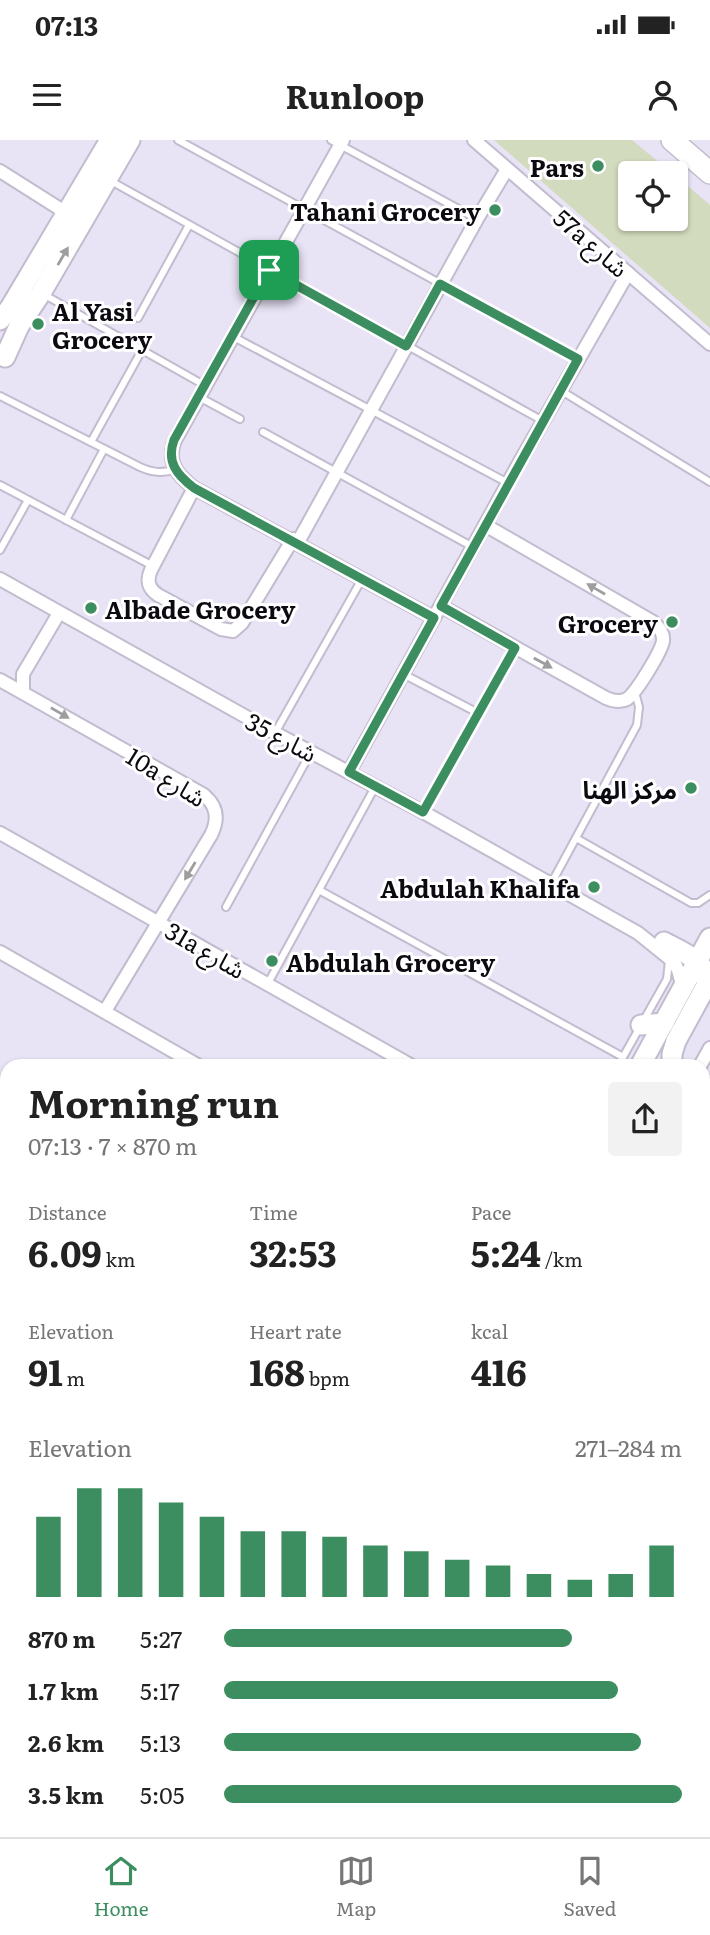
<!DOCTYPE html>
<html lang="en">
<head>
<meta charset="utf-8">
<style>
  body { margin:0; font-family:Literata,"Noto Sans Arabic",serif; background:#f2f2f2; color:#222; height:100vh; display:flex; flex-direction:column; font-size:26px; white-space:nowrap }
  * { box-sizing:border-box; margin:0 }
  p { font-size:23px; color:#767676 }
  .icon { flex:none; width:38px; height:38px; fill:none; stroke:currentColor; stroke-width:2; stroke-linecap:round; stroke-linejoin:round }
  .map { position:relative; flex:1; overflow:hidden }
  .panel { position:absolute; left:0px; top:919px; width:710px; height:779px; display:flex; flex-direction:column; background:#fff; border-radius:21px 21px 0 0; box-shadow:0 2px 5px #0004 }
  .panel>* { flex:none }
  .controls { position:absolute; left:618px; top:21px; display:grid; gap:14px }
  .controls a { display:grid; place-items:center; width:70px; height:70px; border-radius:7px; background:#fff; box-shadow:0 2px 5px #0004; font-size:35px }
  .pin { position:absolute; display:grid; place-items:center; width:60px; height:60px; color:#fff; margin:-30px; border-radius:14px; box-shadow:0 4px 10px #0006 }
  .round { display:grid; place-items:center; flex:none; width:74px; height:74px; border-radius:7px; background:#f2f2f2 }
  .head { display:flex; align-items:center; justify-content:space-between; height:119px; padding:0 28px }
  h1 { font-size:38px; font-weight:700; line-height:52px }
  .figures { display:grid; grid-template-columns:repeat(3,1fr); gap:10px; height:119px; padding:7px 28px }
  .figures div { display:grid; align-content:center }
  .figures b { font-size:35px; font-weight:700 }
  .figures small { font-size:19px; font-weight:400 }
  .figures p { font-size:19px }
  .chart { height:196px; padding:14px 28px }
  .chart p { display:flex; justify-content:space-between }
  .chart svg { width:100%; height:126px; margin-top:7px; stroke:#3c8e60; stroke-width:6 }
  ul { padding:0 28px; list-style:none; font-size:23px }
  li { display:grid; grid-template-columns:112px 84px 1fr; align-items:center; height:52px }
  li i { height:18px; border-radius:9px; background:#3c8e60 }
  .status { display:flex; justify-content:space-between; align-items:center; height:49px; padding:0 35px; background:#fff; direction:ltr }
  .status svg { height:19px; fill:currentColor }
  header { display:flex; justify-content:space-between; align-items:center; height:91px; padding:0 28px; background:#fff; font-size:32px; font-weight:700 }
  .tab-bar { display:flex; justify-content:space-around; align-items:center; height:98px; border-top:2px solid #e0e0e0; background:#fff; font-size:19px; color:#767676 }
  .tab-bar a { display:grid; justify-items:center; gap:4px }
  .tab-bar .on { color:#3c8e60 }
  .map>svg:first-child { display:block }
  .green { fill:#d2dbbd }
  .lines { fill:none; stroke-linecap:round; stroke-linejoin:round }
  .lane-casing { stroke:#c2bcce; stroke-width:10 }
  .street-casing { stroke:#c2bcce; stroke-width:16 }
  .secondary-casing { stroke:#c2bcce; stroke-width:23 }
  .primary-casing { stroke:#c2bcce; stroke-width:24 }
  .lane { stroke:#fff; stroke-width:6 }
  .street { stroke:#fff; stroke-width:12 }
  .secondary { stroke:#fff; stroke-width:19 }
  .primary { stroke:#fff; stroke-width:21 }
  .oneway { fill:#9e9d9f }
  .route-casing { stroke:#fff; stroke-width:14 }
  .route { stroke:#3c8e60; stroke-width:9 }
  .poi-dot { fill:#3c8e60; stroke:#fff; stroke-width:2.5 }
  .labels { text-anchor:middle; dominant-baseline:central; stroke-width:6; stroke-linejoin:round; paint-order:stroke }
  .poi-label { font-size:24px; font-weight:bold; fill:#0c0a10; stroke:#fff; text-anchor:end }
  .street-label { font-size:24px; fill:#0c0a10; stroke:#fff }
</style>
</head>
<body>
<div class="status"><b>07:13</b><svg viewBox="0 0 49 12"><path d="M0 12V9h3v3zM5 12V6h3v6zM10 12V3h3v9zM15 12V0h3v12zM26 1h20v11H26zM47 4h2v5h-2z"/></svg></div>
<header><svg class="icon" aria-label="menu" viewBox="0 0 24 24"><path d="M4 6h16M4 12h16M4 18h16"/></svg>Runloop<svg class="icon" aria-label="person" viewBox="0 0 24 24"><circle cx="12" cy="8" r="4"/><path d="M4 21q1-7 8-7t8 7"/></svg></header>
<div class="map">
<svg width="710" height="1697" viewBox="0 0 710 1697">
  <rect width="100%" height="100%" fill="#e9e3f6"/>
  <path class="green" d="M494,0H632L672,33H630V79H676V36L710,65V188Z"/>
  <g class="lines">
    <g class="lane-casing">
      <g id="lane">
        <path d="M178,0L578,219"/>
        <path d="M331,0L477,79"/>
        <path d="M109,40L543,281"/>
        <path d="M43,154L204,245"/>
        <path d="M138,178L189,85"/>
        <path d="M232,196L508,343"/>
        <path d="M560,250L710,342"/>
        <path d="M0,256L140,327C153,333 162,333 175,330"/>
        <path d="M199,257L240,279"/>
        <path d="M263,292L473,407"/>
        <path d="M91,302L142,210"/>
        <path d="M0,345L153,426"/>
        <path d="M66,380L104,309"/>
        <path d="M0,410L28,360"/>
        <path d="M403,534L478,573"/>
        <path d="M275,593L362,439"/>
        <path d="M423,672L515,508"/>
        <path d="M576,698L691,763H698L710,755"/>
        <path d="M551,744L637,585L639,567L635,552"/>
        <path d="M319,750L623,917"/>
        <path d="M226,767L311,612"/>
        <path d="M267,845L375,647"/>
        <path d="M618,926L667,839L669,820"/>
        <path d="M0,1502L7,1507"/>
        <path d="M701,1690L710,1697"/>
        <path d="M54,1697L60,1690"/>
        <path d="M148,1697L153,1690"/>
      </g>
    </g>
    <g class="street-casing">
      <g id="street">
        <path d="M343,0L175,300C166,322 177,335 194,348L434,478"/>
        <path d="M474,0L710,204"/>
        <path d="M0,31L68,74"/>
        <path d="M194,348L151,430C146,441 149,449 158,455L221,489L233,491L242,483L293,399"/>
        <path d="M298,402L477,79L507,29"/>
        <path d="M0,439L275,593L423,672L638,793L674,822L678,830L683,848"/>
        <path d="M441,466L606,558C613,561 620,563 627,559C636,553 661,512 663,501C664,493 659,487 653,482L485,385"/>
        <path d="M0,540L204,655C217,666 219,679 211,695L105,871"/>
        <path d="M23,552V534L59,473"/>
        <path d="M349,632L518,325L628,133"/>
        <path d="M0,693L412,926"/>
        <path d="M0,812L199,926"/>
        <path d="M700,926L710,908"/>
        <path d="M0,969L7,974"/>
        <path d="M0,1118L7,1122"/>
        <path d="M704,1143L710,1147"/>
        <path d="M704,1176L710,1164"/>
        <path d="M704,1192L710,1183"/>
        <path d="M0,1301L7,1305"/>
        <path d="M0,1403L7,1404"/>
        <path d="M0,1428L7,1418"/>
        <path d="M704,1524L710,1515"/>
        <path d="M0,1631L7,1622"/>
        <path d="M332,1697L336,1690"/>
        <path d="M573,1697L578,1690"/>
      </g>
    </g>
    <g class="secondary-casing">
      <g id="secondary">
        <path d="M0,180L10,168L110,0"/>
        <path d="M5,217L19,186L41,153L130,0"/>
        <path d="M664,802C682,812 710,821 706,846L676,901L672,914V926"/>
        <path d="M641,885L664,883"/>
        <path d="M640,926L710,798"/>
        <path d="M84,1697L89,1690"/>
        <path d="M120,1697L125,1690"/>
      </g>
    </g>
    <g class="primary-casing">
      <path id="primary" d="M672,0L710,33"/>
    </g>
    <use href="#lane" class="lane"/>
    <use href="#street" class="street"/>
    <use href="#secondary" class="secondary"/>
    <use href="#primary" class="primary"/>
  </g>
  <defs><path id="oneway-solid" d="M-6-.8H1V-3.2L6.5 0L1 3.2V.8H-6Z" transform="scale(1.75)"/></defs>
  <g class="oneway">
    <use href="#oneway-solid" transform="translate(63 116) rotate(-60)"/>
    <use href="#oneway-solid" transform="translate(596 449) rotate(-150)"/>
    <use href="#oneway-solid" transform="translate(543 523) rotate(29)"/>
    <use href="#oneway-solid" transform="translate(60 573) rotate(30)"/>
    <use href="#oneway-solid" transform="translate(190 731) rotate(121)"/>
  </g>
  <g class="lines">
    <g class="route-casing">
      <path id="route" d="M269,130L406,206L440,144L578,219L441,466L515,508L423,672L349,632L434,478L194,348C177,335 166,322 174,300Z"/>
    </g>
    <use href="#route" class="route"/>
  </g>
  <g class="poi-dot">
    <circle cx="598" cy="26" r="7"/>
    <circle cx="495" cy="70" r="7"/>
    <circle cx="38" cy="184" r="7"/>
    <circle cx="91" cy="468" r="7"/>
    <circle cx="672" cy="482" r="7"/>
    <circle cx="691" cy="648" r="7"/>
    <circle cx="594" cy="747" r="7"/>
    <circle cx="272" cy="821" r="7"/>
  </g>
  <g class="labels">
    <g class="poi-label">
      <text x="584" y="26">Pars</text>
      <text x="481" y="70">Tahani Grocery</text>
      <text x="52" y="170" text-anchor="start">Al Yasi<tspan x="52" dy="28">Grocery</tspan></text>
      <text x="105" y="468" text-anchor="start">Albade Grocery</text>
      <text x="658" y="482">Grocery</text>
      <text x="677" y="648">مركز الهنا</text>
      <text x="580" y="747">Abdulah Khalifa</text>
      <text x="286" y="821" text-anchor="start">Abdulah Grocery</text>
    </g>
    <g class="street-label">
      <text transform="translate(592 102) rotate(41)">57a شارع</text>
      <text transform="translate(282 596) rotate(28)">شارع 35</text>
      <text transform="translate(167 636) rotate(32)">10a شارع</text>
      <text transform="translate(206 809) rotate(30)">31a شارع</text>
    </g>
  </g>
</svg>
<div class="controls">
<a><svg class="icon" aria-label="locate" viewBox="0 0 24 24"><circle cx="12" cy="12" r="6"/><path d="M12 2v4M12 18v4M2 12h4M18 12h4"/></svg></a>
</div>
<div class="pin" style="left:269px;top:130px;background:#1e9e55"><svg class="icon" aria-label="arrive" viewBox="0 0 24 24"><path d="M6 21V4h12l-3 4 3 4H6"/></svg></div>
<section class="panel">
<div class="head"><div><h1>Morning run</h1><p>07:13 · 7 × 870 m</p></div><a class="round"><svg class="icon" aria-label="share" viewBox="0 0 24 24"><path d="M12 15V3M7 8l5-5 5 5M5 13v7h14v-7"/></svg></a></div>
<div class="figures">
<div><p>Distance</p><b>6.09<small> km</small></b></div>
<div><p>Time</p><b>32:53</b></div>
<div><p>Pace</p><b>5:24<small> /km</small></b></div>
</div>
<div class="figures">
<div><p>Elevation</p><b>91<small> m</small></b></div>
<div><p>Heart rate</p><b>168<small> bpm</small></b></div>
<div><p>kcal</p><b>416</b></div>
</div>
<div class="chart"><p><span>Elevation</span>271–284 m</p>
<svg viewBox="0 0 160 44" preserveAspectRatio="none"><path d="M5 44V16M15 44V6M25 44V6M35 44V11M45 44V16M55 44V21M65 44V21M75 44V23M85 44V26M95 44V28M105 44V31M115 44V33M125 44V36M135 44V38M145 44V36M155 44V26"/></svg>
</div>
<ul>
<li><b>870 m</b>5:27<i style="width:76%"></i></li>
<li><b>1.7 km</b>5:17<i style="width:86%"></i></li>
<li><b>2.6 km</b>5:13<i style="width:91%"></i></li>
<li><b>3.5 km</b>5:05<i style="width:100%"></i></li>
</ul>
</section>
</div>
<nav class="tab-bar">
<a class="on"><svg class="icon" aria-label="home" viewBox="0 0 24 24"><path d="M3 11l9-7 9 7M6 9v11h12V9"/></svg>Home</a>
<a><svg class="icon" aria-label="map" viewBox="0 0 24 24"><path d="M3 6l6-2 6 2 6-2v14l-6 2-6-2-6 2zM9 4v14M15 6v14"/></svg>Map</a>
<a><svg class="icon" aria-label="saved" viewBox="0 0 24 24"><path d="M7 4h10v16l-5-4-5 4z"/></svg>Saved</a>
</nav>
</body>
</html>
